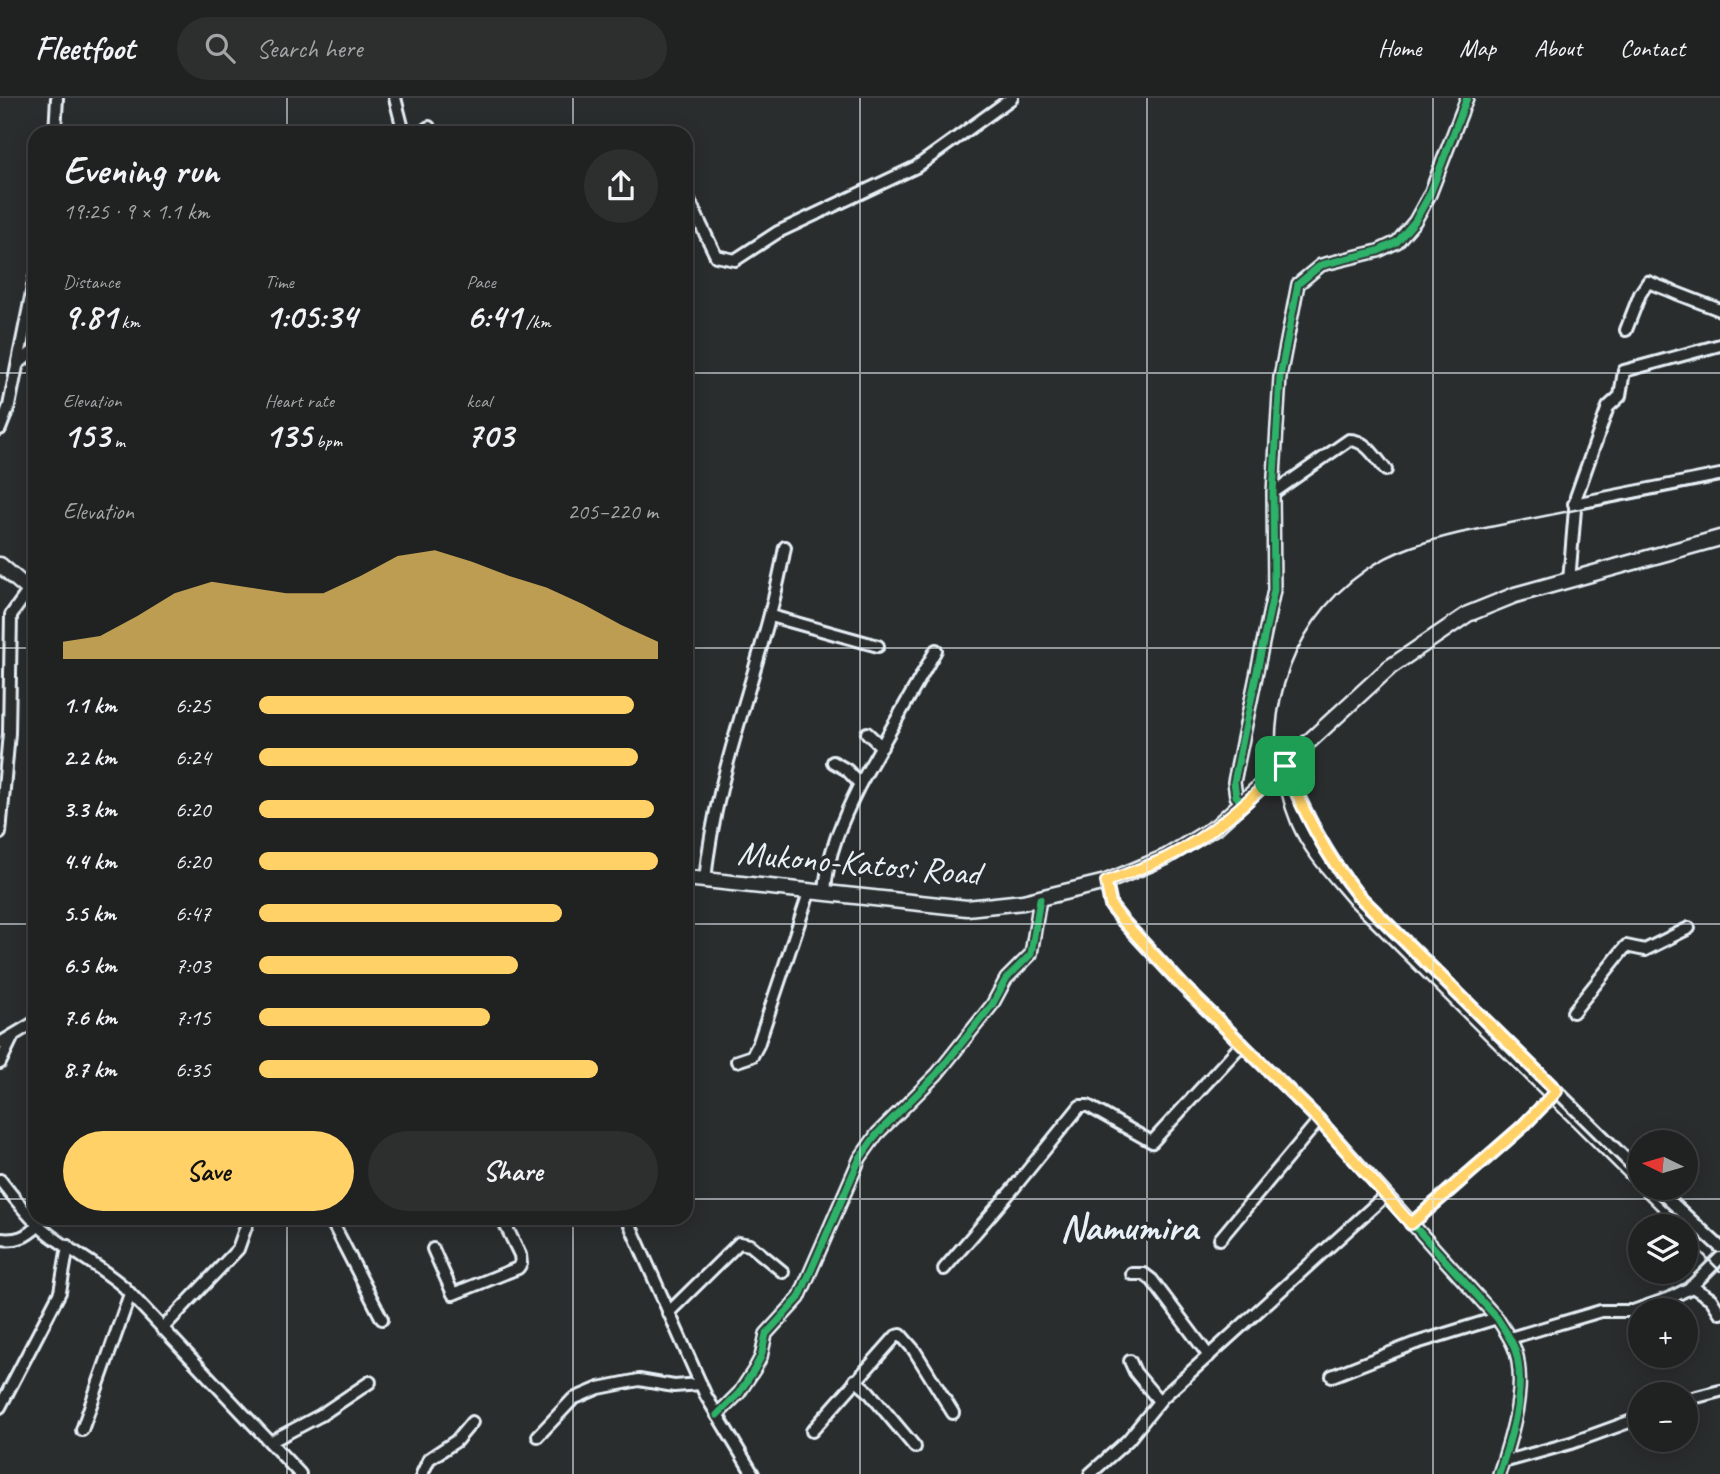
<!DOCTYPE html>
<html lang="en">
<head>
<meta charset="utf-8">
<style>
  body { margin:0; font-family:Caveat,sans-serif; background:#2d2f2f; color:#f1f3f6; height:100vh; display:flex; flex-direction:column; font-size:26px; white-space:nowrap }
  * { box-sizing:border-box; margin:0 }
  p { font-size:23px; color:#a2a4a5 }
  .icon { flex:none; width:38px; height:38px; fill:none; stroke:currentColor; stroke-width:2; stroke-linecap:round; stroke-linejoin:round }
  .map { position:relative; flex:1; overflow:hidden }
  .drawer { position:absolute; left:28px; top:28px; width:665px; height:1099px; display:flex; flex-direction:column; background:#202222; border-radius:21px; box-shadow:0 4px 18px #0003,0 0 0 2px #3d3f40 }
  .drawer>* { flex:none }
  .needle { width:46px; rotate:275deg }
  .controls { position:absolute; left:1628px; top:1032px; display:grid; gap:14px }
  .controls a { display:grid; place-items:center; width:70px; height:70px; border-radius:50%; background:#202222; box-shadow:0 4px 18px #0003,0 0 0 2px #3d3f40; font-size:35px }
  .pin { position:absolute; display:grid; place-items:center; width:60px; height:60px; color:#fff; margin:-30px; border-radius:14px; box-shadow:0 4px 10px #0006 }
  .round { display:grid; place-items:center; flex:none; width:74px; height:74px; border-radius:37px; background:#2d2f2f }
  .head { display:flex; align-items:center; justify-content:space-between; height:119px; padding:0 35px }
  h1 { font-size:38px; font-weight:700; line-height:52px }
  .metrics { display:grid; grid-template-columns:repeat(3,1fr); gap:10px; height:119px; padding:7px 35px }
  .metrics div { display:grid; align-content:center }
  .metrics b { font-size:35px; font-weight:700 }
  .metrics small { font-size:19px; font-weight:400 }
  .metrics p { font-size:19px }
  .chart { height:196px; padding:14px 35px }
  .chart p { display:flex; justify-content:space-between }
  .chart svg { width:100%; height:126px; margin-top:7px; fill:#ffd166; opacity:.7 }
  .button { display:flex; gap:14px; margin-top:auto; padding:14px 35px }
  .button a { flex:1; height:80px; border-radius:42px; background:#ffd166; color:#111; font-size:28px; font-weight:700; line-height:80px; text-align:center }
  .button a+a { background:#2d2f2f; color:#f1f3f6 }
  ul { padding:0 35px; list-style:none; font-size:23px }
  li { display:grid; grid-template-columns:112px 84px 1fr; align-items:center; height:52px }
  li i { height:18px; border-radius:9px; background:#ffd166 }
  header { display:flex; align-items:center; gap:42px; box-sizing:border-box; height:98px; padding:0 35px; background:#202222; border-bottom:2px solid #3d3f40 }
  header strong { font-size:33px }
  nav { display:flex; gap:38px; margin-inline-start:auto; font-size:24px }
  .search { width:490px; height:63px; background:#2d2f2f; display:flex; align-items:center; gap:18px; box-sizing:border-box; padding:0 24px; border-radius:38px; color:#a2a4a5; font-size:26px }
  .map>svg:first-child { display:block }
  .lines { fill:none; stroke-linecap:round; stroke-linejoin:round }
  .minor-casing { stroke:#e8f1f8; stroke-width:16 }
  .major-casing { stroke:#e8f1f8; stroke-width:19 }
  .minor { stroke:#2a2d2e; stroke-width:10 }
  .major { stroke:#2a2d2e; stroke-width:14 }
  .rail { stroke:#e8f1f8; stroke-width:2.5 }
  .cycleway-casing { stroke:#2a2d2e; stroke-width:11 }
  .cycleway { stroke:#2db169; stroke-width:7 }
  .route-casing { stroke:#fff; stroke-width:14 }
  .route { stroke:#ffd166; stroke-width:9 }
  .grid { fill:none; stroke:#e8f1f8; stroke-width:2; stroke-opacity:0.55 }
  .labels { text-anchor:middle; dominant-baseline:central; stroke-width:7; stroke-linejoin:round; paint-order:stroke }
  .street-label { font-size:35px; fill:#e8f1f8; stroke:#2a2d2e }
  .quarter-label { font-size:38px; font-weight:bold; fill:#e8f1f8; stroke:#2a2d2e }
</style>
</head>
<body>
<header>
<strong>Fleetfoot</strong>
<div class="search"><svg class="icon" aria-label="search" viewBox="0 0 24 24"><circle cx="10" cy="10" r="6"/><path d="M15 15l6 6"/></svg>Search here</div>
<nav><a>Home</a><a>Map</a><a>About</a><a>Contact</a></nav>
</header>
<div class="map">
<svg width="1720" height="1376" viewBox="0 0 1720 1376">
  <rect width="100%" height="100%" fill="#2a2d2e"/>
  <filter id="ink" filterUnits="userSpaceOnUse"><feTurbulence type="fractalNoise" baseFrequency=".0143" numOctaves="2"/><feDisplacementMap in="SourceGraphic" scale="14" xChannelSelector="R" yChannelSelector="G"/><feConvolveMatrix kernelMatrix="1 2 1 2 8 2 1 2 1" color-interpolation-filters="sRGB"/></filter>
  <g filter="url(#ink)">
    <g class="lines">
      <g class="minor-casing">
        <g id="minor">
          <path d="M395,0L404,35"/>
          <path d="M55,35L57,0"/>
          <path d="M421,35L429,29"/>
          <path d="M686,96L716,158L735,162L778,134L916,69L1012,0"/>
          <path d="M1626,232L1640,196L1648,184L1720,212"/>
          <path d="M19,265L35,252"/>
          <path d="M0,331L9,308L35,179"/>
          <path d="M1273,395L1349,342C1366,342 1375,359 1386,372"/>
          <path d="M1574,406L1720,377"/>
          <path d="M1569,483L1576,399L1608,309L1620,298L1624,273L1720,247"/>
          <path d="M771,518L878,548"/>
          <path d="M867,635L882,649"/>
          <path d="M833,664L847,672L860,686L936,552"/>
          <path d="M1285,668C1305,715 1325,756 1357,796L1640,1075"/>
          <path d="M1243,706L1236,698L1234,684L1274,492L1273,395L1280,279L1298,186L1321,167L1378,153L1397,144L1415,123L1430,96L1467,0"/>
          <path d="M0,735L9,635L11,517L29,492"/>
          <path d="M705,782C716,668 765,562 785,449"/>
          <path d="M1106,784L1111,808L1122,822L1182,887L1319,1022L1497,1220C1505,1233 1516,1247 1518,1264C1524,1299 1510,1343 1499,1376"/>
          <path d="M825,796C826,758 843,720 860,686"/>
          <path d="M1573,914L1626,848L1645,852L1689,830"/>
          <path d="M0,945L35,924"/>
          <path d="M737,963L752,958L758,947L809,795"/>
          <path d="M0,965L13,938"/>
          <path d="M0,1082C17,1103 34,1127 57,1142C80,1158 103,1171 124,1189L300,1376"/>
          <path d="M1656,1090L1720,1149"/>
          <path d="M330,1120L382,1221"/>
          <path d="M627,1120L706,1298L753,1376"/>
          <path d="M1411,1126L1522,1029L1557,993"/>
          <path d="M0,1141C18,1143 26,1139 39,1127"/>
          <path d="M1220,1141L1319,1022"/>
          <path d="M433,1151L453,1196L518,1170L521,1166L520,1157L502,1120"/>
          <path d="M944,1171L1012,1092L1080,1008H1088L1152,1044L1242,946"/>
          <path d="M1132,1176H1144L1152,1182L1209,1258"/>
          <path d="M1691,1188L1711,1201L1720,1215"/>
          <path d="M668,1215L739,1145L750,1147L783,1174"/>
          <path d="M162,1231L238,1151L249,1120"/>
          <path d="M1510,1240L1601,1213H1633L1670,1200L1690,1190L1720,1160"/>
          <path d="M1130,1263L1135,1274L1159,1303"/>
          <path d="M1332,1278L1413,1246L1497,1220"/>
          <path d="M855,1282L868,1293L915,1349"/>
          <path d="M1685,1302L1720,1293"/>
          <path d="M0,1309L60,1194L68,1148"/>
          <path d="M717,1317L739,1295L754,1272L761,1259L766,1236L799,1200L860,1060L877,1036L937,976L992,907L1006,881L1031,856L1040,801"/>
          <path d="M82,1332L130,1196"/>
          <path d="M812,1333L896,1238L901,1237L914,1252L953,1315"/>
          <path d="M538,1338L573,1301L599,1290L639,1282L674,1288L701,1286"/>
          <path d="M270,1344L321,1317L370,1284"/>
          <path d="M1503,1364L1571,1345L1640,1320"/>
          <path d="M422,1376L429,1361L456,1343L472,1324"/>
          <path d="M1090,1376L1128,1342L1162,1300L1385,1098"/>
        </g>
      </g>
      <g class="major-casing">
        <g id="major">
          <path d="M0,467L35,497"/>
          <path d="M686,780L967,810L1023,804L1106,784L1166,759L1217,728L1390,569L1468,516L1515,497L1720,440"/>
        </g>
      </g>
      <use href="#minor" class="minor"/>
      <use href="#major" class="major"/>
      <g class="rail">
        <path d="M1675,1129L1348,805C1328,781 1305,758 1292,728C1254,637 1284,528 1366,472C1394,452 1427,443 1460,435L1720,383"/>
        <path d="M1685,1138L1720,1173"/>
      </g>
      <g class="cycleway-casing">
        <g id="cycleway">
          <path d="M1243,706L1236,698L1234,684L1274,492L1273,395L1280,279L1298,186L1321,167L1378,153L1397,144L1415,123L1430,96L1467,0"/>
          <path d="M1106,784L1111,808L1122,822L1182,887L1319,1022L1497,1220C1505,1233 1516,1247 1518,1264C1524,1299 1510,1343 1499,1376"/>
          <path d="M717,1317L739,1295L754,1272L761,1259L766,1236L799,1200L860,1060L877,1036L937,976L992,907L1006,881L1031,856L1040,801"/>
        </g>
      </g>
      <use href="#cycleway" class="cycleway"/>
    </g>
  </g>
  <g class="lines" filter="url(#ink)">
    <g class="route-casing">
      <path id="route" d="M1285,668C1304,715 1325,756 1357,796L1557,993L1522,1029L1411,1126L1319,1022L1182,887L1122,822L1111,808L1106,784C1126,776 1146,769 1166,760C1211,738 1250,702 1285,668Z"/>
    </g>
    <use href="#route" class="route"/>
  </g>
  <path class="grid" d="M287,0V35M573,0V35M860,0V1376M1147,0V1376M1433,0V1376M0,275H35M686,275H1720M0,550H35M686,550H1720M0,826H35M686,826H1720M0,1101H35M686,1101H1720M287,1120V1376M573,1120V1376"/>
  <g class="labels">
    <g class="street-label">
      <text transform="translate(859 765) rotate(5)">Mukono-Katosi Road</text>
    </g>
    <g class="quarter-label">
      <text x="1129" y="1129">Namumira</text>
    </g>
  </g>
</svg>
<div class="controls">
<a><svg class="needle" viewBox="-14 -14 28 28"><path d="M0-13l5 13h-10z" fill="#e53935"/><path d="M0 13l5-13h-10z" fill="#a2a4a5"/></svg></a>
<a><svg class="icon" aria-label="layers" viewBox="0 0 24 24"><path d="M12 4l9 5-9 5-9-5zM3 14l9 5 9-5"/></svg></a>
<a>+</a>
<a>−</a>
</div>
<div class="pin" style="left:1285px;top:668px;background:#1e9e55"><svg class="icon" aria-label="arrive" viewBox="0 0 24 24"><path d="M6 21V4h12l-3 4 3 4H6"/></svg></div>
<section class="drawer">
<div class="head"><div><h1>Evening run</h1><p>19:25 · 9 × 1.1 km</p></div><a class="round"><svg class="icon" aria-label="share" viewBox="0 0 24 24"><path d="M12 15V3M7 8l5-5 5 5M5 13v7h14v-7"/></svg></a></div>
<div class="metrics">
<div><p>Distance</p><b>9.81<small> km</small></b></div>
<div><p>Time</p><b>1:05:34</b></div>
<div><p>Pace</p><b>6:41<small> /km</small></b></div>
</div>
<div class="metrics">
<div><p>Elevation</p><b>153<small> m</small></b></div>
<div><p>Heart rate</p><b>135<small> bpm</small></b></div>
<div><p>kcal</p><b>703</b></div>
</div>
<div class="chart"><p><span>Elevation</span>205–220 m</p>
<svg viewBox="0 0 160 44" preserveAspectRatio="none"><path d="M0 44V38L10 36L20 29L30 21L40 17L50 19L60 21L70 21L80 15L90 8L100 6L110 10L120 15L130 19L140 25L150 32L160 38V44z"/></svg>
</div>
<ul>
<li><b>1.1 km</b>6:25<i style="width:94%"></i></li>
<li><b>2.2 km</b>6:24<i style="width:95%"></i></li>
<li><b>3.3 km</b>6:20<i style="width:99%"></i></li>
<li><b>4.4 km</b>6:20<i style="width:100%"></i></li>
<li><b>5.5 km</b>6:47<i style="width:76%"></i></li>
<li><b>6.5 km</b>7:03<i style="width:65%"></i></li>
<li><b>7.6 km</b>7:15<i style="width:58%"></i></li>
<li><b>8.7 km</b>6:35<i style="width:85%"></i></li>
</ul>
<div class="button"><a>Save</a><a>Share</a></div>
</section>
</div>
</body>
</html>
